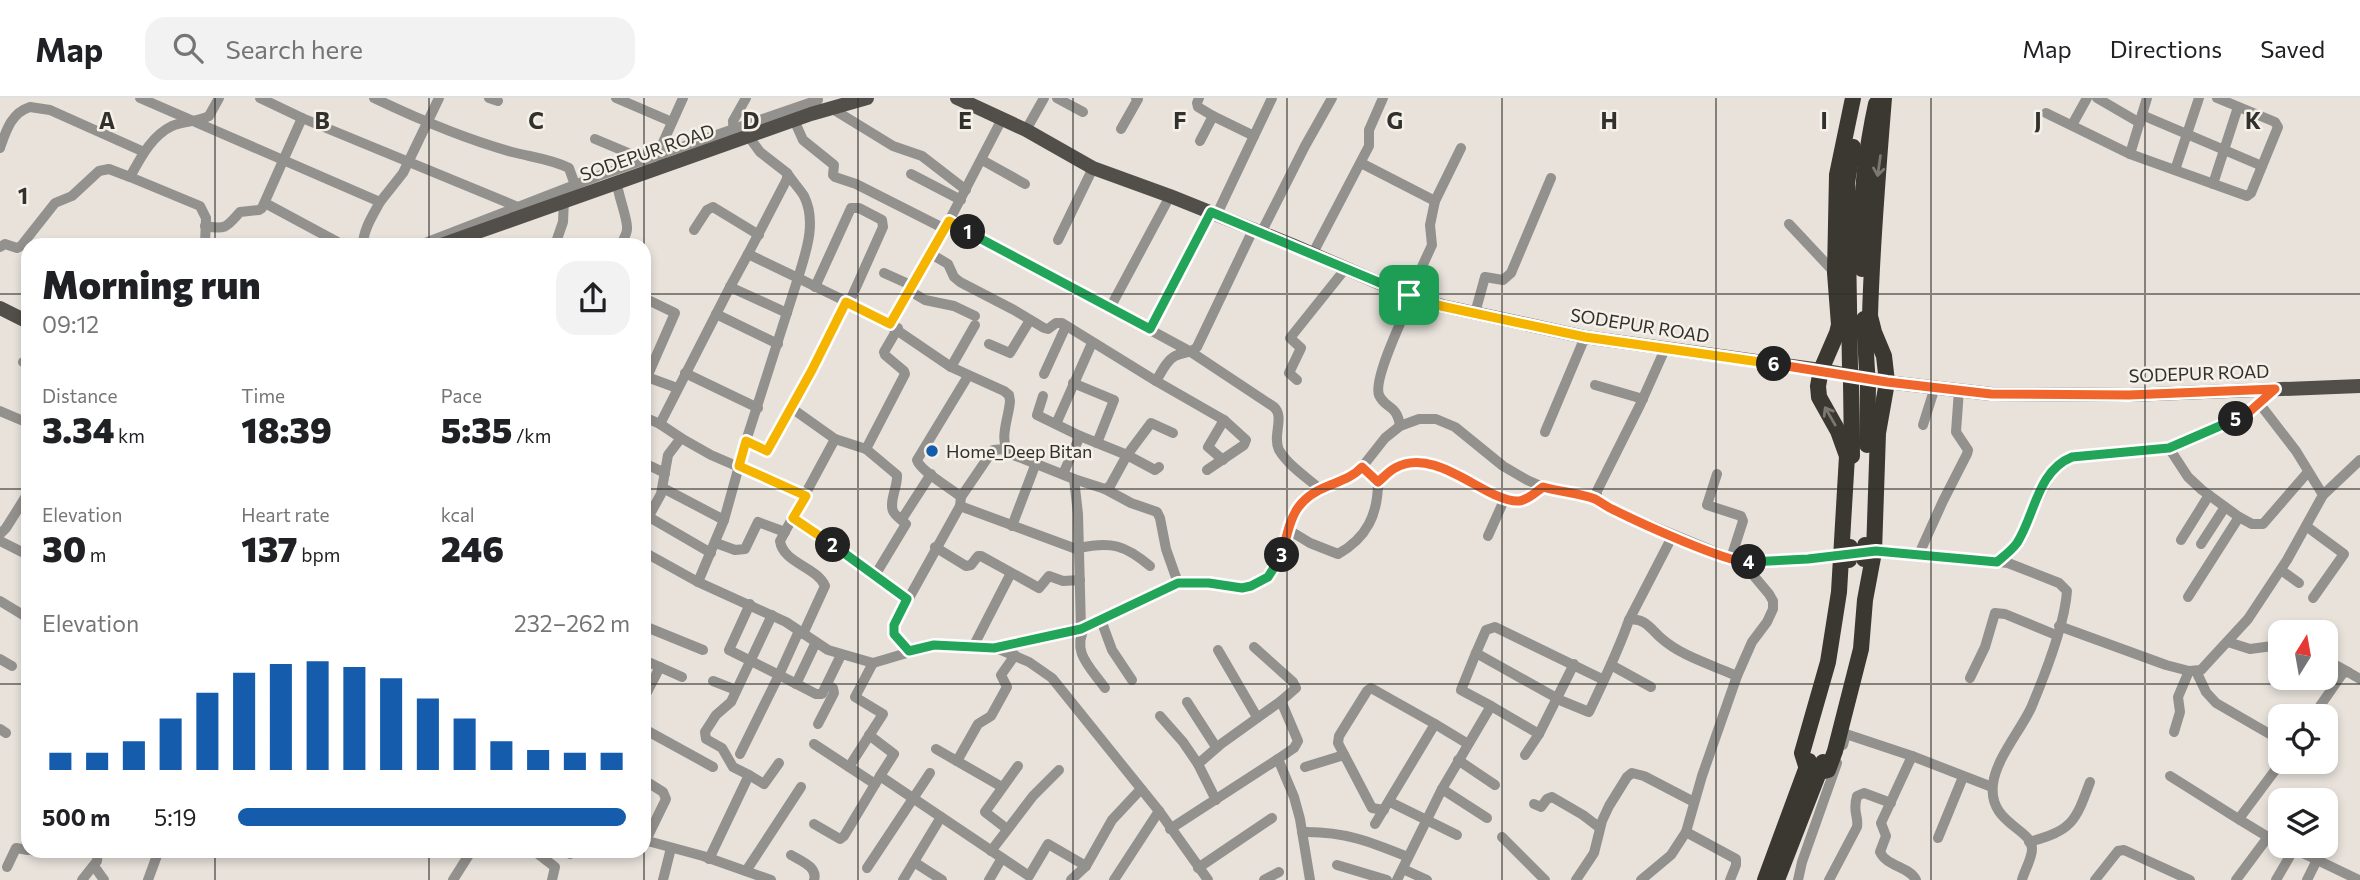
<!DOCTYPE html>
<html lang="en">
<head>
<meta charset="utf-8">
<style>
  body { margin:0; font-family:Commissioner,sans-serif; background:#f2f2f2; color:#202124; height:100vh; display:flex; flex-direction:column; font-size:26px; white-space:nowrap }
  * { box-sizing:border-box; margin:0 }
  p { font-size:23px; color:#757577 }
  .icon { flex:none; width:38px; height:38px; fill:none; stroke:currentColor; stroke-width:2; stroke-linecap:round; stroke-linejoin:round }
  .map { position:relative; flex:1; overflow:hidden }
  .details { position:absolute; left:21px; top:140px; width:630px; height:620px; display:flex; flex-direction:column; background:#fff; border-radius:21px; box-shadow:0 4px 10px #0003 }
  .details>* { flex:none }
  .needle { width:46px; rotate:11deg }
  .tools { position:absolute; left:2268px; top:522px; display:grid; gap:14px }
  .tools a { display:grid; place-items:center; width:70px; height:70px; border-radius:14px; background:#fff; box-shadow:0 4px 10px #0003; font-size:35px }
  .pin { position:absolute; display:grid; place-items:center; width:60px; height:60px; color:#fff; margin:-30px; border-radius:14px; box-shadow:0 4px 10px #0006 }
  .km { position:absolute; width:35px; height:35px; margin:-18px; border-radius:50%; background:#222; color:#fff; font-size:19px; line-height:35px; text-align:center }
  .round { display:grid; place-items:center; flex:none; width:74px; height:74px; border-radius:21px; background:#f2f2f2 }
  .overview { display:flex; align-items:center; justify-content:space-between; height:119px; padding:0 21px }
  h1 { font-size:38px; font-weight:800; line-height:52px }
  .metrics { display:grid; grid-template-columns:repeat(3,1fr); gap:10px; height:119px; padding:7px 21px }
  .metrics div { display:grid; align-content:center }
  .metrics b { font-size:35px; font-weight:800 }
  .metrics small { font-size:19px; font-weight:400 }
  .metrics p { font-size:19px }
  .chart { height:196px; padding:14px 21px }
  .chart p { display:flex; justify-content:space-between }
  .chart svg { width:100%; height:126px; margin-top:7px; stroke:#165cac; stroke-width:6 }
  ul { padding:0 21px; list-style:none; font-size:23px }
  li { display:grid; grid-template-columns:112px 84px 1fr; align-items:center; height:52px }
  li i { height:18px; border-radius:9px; background:#165cac }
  header { display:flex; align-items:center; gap:42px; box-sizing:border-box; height:98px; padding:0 35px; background:#fff; border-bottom:2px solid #e0e0e0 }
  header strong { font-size:33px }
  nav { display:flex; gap:38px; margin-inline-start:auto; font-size:24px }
  .search { width:490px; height:63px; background:#f2f2f2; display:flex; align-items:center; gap:18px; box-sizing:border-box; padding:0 24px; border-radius:21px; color:#757577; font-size:26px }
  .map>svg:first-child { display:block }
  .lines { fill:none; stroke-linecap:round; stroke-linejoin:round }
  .minor { stroke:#93918e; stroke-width:10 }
  .major { stroke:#524e49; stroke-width:14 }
  .highway { stroke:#3b3731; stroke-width:16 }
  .highway-bridge { stroke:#3b3731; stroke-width:16 }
  .oneway { stroke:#7c7871 }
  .split-1-casing { stroke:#fff; stroke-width:14 }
  .split-2-casing { stroke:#fff; stroke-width:14 }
  .split-3-casing { stroke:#fff; stroke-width:14 }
  .split-4-casing { stroke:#fff; stroke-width:14 }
  .split-5-casing { stroke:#fff; stroke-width:14 }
  .split-6-casing { stroke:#fff; stroke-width:14 }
  .split-7-casing { stroke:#fff; stroke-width:14 }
  .split-1 { stroke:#22a559; stroke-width:9 }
  .split-2 { stroke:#f5b400; stroke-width:9 }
  .split-3 { stroke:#22a559; stroke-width:9 }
  .split-4 { stroke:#f0652b; stroke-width:9 }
  .split-5 { stroke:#22a559; stroke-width:9 }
  .split-6 { stroke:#f0652b; stroke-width:9 }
  .split-7 { stroke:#f5b400; stroke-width:9 }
  .grid { fill:none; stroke:#32302d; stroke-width:2; stroke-opacity:0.55 }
  .poi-dot { fill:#165cac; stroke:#f5f0e8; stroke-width:2.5 }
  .labels { text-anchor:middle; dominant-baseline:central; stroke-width:5; stroke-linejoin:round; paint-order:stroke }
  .street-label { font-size:18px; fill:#32302d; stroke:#f5f0e8 }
  .poi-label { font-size:18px; fill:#32302d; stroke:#f5f0e8; text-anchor:start }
  .grid-label { font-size:23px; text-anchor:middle; font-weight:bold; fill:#32302d; stroke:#f5f0e8; stroke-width:5; stroke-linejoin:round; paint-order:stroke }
</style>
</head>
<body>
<header>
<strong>Map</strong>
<div class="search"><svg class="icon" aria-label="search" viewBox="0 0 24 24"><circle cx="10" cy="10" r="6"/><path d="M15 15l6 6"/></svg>Search here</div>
<nav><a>Map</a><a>Directions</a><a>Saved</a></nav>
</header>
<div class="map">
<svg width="2360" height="782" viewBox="0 0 2360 782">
  <rect width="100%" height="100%" fill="#e8e2db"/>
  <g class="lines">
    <g class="minor">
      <path d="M140,0L380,104C373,117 363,132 363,147"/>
      <path d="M260,0L302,20"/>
      <path d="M374,0C418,21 465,41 512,54C531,59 551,61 569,70L575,87"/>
      <path d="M489,0L498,3"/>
      <path d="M616,0L672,24"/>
      <path d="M1057,0L1083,14"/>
      <path d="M1199,0L1197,5L1198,9L1213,18L1200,43"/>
      <path d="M2097,0L2140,25"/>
      <path d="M2147,0L2130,56L2247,98L2251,95L2278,29L2275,24L2217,0"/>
      <path d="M831,10L893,48L922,58L966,92"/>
      <path d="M2046,15L2130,56"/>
      <path d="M2142,17L2262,68"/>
      <path d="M1213,18L1254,38"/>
      <path d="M794,22L803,42L834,67L833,77L835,79L856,86L945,131"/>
      <path d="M2072,27L2087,0"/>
      <path d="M1121,31L1138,1L1136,0"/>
      <path d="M1026,32L1044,0"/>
      <path d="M734,39L733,23L746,0"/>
      <path d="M595,41L645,62"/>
      <path d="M0,50C6,33 11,15 30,9L50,12L144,54"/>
      <path d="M662,60L661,49L683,0"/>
      <path d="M982,62L1025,86"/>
      <path d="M1361,65L1435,103"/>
      <path d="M2175,72L2199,0"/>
      <path d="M787,75C792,83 799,90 804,98C817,124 806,154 798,180L876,218L951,269L1004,293L1009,297L1010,303C1009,320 997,344 1011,356L1074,381L1078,416L1081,531"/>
      <path d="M911,76L961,102"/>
      <path d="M617,85C618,98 628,121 627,131C627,136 623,142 621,147"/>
      <path d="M2213,86L2238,9"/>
      <path d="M380,104L403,75L439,0"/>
      <path d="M265,105L343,147"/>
      <path d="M1217,116L1272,0"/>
      <path d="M949,123L1191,254L1274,309C1285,319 1272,338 1279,352C1288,367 1306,379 1320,391"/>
      <path d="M1789,126L1835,175"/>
      <path d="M205,128C226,132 227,129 240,114L259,112L262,110L302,20L518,109"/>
      <path d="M694,132L707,112L713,109L759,137"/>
      <path d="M1261,135L1305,48L1332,0"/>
      <path d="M1058,142L1093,70"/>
      <path d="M205,147L206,120L200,108L130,79C140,61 151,38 172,28C183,23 197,24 209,18L219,0"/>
      <path d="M420,147L598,78L818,2"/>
      <path d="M555,147L563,124L564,102"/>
      <path d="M0,149L5,146L17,150L21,148L55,105L72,98L99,73L109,71L130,79"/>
      <path d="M1313,155L1369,48V32L1383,0"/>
      <path d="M931,156L948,166L954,179L960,184L1014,212L1044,230L1048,231L1056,225H1062L1156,283"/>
      <path d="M884,175L913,188"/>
      <path d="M730,189L787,215"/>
      <path d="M815,189L851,110H859L882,122L883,129L849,205"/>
      <path d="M910,193L925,202L954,208L975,218"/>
      <path d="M1409,197L1432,147L1430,127L1435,103L1461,50"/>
      <path d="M644,200L675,215L647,279L677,290"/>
      <path d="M1110,210L1170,98"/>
      <path d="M1475,215L1485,179L1503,182L1511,175L1551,80"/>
      <path d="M716,216L778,246"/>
      <path d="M890,226L949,123L1002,21"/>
      <path d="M1150,231L1211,114"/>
      <path d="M989,246L1010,255L1030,222"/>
      <path d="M1665,251L1640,307L1597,393V402L1614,412L1743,465L1808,462L1847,456"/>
      <path d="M23,264L28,267"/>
      <path d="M951,269L975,227"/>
      <path d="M685,275L758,310"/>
      <path d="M1044,276L1066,228"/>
      <path d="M1297,282L1289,275L1301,250L1290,240L1346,170"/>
      <path d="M1073,285L1114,302L1097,345"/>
      <path d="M1595,287L1643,301"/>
      <path d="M1043,298L1037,317L1080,338L1127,357L1110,388L1105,391L1074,381"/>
      <path d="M790,309L812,272L846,204"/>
      <path d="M0,313L28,325"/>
      <path d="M644,319L660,326"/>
      <path d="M1056,326L1092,245"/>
      <path d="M1923,327L1935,289"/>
      <path d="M1400,328C1397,306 1385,311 1379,297C1373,281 1404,217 1412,199"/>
      <path d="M1545,334L1585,239"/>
      <path d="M681,340L711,357L806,398"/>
      <path d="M835,341L866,351L905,276L904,273L885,257L884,254L898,230"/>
      <path d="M746,343L767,353L790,309L835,341L780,443C783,465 817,469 825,488L803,536"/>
      <path d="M2169,350L2188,379L2202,392L2239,419L2252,426H2263L2308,374"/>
      <path d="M866,351L897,377C898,388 889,403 893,413C895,418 902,422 906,426L874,479"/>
      <path d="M1223,362L1208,349L1224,322"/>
      <path d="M644,365L665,375"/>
      <path d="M1159,369L1155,372L1127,357L1151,325L1173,335"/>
      <path d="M1207,372L1244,347L1246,342L1224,322L1156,283C1161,275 1166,263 1175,258C1183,254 1190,256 1197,249L1253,132"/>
      <path d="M1063,376L1080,338"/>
      <path d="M1717,376L1707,407L1741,418L1743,423L1731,460"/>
      <path d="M663,390L724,422"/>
      <path d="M1105,391L1131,405L1157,414L1160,420L1166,451L1178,485"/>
      <path d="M2323,397L2360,362"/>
      <path d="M961,399L993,352L1005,351"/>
      <path d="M1505,400C1523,405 1528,400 1543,389"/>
      <path d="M960,408L1079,452"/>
      <path d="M649,419L711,455"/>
      <path d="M793,420L907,501"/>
      <path d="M902,421L931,376"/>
      <path d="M644,427L661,396L668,357L681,340L660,326L730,189L748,156"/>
      <path d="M1012,428L1036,365"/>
      <path d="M2306,428L2344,456L2313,500"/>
      <path d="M1287,431L1310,445L1338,456C1367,440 1378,416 1378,384C1388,375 1398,366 1411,364C1439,361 1479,390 1505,400L1488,438"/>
      <path d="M0,436L6,430L28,395"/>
      <path d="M2181,442L2209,397"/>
      <path d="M0,443L28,457"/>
      <path d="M716,445L735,452L745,451L758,424L785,434"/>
      <path d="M2201,446L2225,409"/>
      <path d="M935,449L966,468L971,467L978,458H981L1039,490L1049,478L1063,483L1080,482"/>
      <path d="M1079,450C1111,443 1125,447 1150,468"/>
      <path d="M644,454L698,484L786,524L828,552L873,565L934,547L994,549L1081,531L1178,485H1209L1242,490L1258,485L1275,470L1281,459L1290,423L1295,412L1306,399L1359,373L1385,340L1400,328L1419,321H1436L1455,329L1503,368L1527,382L1543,389L1597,402"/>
      <path d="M1870,454L1943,458L2008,465L2059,485L2067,493C2065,525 2044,579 2031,610C2020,633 1996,661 1993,686C1988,726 2032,730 2032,751C2032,761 2024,773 2022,782"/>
      <path d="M1919,456L1943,403L1967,356L1968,352L1956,334L1959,292"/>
      <path d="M1997,464L2017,445L2053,371L2072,359L2161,351L2174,348L2248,315L2275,291"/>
      <path d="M2281,472L2299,485"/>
      <path d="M698,484L724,422L746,343L798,180L748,156L787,81V75L760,54L749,39"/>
      <path d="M2188,499L2239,419"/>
      <path d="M0,503L28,520"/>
      <path d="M750,506L729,552L779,577L799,533"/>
      <path d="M1101,522L1112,552L1132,582"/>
      <path d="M1629,522L1673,437"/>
      <path d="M644,528L703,552"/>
      <path d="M2059,528L2166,567L2189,573L2201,572L2248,521L2287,462L2323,397L2296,353L2259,305"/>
      <path d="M1085,529C1071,554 1090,569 1105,590"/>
      <path d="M2228,544L2250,551L2280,547"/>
      <path d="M973,549L1011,475"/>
      <path d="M996,550L1029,564L1052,580L1159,713L1208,782"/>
      <path d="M1218,552L1257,619"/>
      <path d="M909,553C900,545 893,540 894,527L960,408L961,399C951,390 920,373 917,362L968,278"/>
      <path d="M0,561L12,568"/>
      <path d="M644,562L682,579"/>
      <path d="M2326,562L2348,574"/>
      <path d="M1611,567L1651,589"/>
      <path d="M2196,573L2206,594L2216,605L2280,642"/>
      <path d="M1970,580L1985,549L1995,515L2005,516L2056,537"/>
      <path d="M1604,582L1495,529L1486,532L1476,555L1562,603L1589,614C1603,584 1618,554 1629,522C1644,519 1651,531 1661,540C1681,558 1712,567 1737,578"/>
      <path d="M713,583L736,592"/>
      <path d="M796,586L816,544"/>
      <path d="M644,600L660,569"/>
      <path d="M1187,604L1216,649"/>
      <path d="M1491,608L1539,636"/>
      <path d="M1160,618L1183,644L1198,666"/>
      <path d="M2313,618L2343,575L2348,574L2360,581"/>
      <path d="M818,626L834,595L833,590L827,587"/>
      <path d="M0,631L6,635"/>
      <path d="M644,631L713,669"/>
      <path d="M2174,634L2180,614L2178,599L2189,573"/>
      <path d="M869,637L894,656L880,678L1029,778L1048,746L1086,768"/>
      <path d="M814,646L875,686"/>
      <path d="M1843,647L1846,636L1912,658L1992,689"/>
      <path d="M936,651L1002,689"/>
      <path d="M740,656L779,577L816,596H822L841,557"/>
      <path d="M1525,657L1539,636L1574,566"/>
      <path d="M1912,658L1881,725L1886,738L1880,754C1887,769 1909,768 1916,782"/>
      <path d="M1278,661L1294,650L1298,643L1281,603"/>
      <path d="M1458,662L1495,687"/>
      <path d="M957,663L978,626L991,618L1007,589L1001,577L1015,557"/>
      <path d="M849,669L883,616L855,599L873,565"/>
      <path d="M1305,669L1344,657"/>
      <path d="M749,677L764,686L779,665"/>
      <path d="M2170,678L2240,722"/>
      <path d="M644,682L663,694L666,701L646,742"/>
      <path d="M1442,691L1487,720"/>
      <path d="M1216,702L1198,666L1221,646L1281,603L1296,590L1293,584L1254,549"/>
      <path d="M1390,704L1457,737"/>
      <path d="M1534,706L1541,709L1547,701L1552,699L1583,717L1600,730"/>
      <path d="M1384,712L1372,710L1338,645L1339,638L1367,593L1371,590L1435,626"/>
      <path d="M814,726L840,741L844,738L880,678"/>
      <path d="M1375,726L1435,626L1468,646"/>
      <path d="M1007,731L985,714L1018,668"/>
      <path d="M1170,731L1278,661L1294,699L1300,721L1310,782"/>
      <path d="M1302,734C1344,733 1371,744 1408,759"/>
      <path d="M1686,734L1736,761V767L1730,782"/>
      <path d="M1502,739L1545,782"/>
      <path d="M1938,740L1963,679"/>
      <path d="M644,742L703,758L771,782"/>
      <path d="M2029,744C2072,732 2075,725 2090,684"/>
      <path d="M2286,747L2359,782"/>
      <path d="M31,752L40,755L45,752"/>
      <path d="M533,752L555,769L552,782"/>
      <path d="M991,753L1033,698L1059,672"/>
      <path d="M570,756L571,752"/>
      <path d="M791,757C801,763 818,769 814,782"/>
      <path d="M709,761L749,677L733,669L722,650L706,641L705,634L716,617L731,604L772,517"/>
      <path d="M914,764L942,782"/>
      <path d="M1337,767L1387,782"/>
      <path d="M94,768L104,782"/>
      <path d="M7,769L16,750L28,752"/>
      <path d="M867,770L930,675"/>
      <path d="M1198,770L1272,720"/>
      <path d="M1403,771L1427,782"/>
      <path d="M746,773L801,689"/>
      <path d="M82,782L97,763L98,752"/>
      <path d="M148,782L159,752"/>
      <path d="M453,782L472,752"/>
      <path d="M663,782L671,750"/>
      <path d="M903,782L941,719"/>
      <path d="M989,782L1002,760"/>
      <path d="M1071,782L1086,768L1112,722L1141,691"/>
      <path d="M1114,782L1159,713"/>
      <path d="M1264,782L1279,774"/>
      <path d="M1397,782L1442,691L1491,608L1461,592L1476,555"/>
      <path d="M1576,782L1594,755L1602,723L1609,708L1627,679L1632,675L1644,678L1694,704"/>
      <path d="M1641,782L1671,757L1686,734L1702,678L1737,578L1752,544L1767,524L1773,511V503L1769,496L1743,465"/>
      <path d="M1798,782L1802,764L1837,665"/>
      <path d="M1829,782L1857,729C1859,717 1852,715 1857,698L1864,695L1891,705"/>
      <path d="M2095,782L2118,753L2124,752L2190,782"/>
      <path d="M2236,782L2268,739L2240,722L2241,718L2282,663"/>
      <path d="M2276,782L2294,751"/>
      <path d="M2307,782L2317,762"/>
    </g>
    <g class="major">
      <path d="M957,0L1026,32L1093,70L1170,98L1292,147L1412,199L1442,208L1585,239L1821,272L1887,284L1991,296L2129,297L2360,288"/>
      <path d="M441,147L811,16L867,0"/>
      <path d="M0,210L28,224"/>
    </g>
    <g class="highway">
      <path d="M1862,171C1859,115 1864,61 1876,6"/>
      <path d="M1864,221L1867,273"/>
      <path d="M1850,270L1847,85L1853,49"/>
      <path d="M1851,284L1852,358"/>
      <path d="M1867,347L1868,287"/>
      <path d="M1807,671L1802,655L1828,564L1839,494L1847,358L1838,333L1819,299L1818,288L1821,272L1837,235L1839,227L1835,175L1837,77L1853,0"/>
      <path d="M1820,674L1828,672L1835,653L1861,551L1865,502L1874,454L1878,335L1887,284L1884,258L1874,234L1870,218C1872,145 1878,73 1884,0"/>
      <path d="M1765,782L1809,663"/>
      <path d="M1777,782L1823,664"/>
    </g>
    <g class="highway-bridge">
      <path d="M1850,270L1851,284"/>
      <path d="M1867,273L1868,287"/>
      <path d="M1864,461L1865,447"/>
      <path d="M1849,462L1850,449"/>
    </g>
  </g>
  <defs><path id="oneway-shaft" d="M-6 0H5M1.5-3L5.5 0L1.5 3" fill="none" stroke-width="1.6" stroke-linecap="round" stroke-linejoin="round" transform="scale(1.75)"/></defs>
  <g class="oneway">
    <use href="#oneway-shaft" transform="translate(1879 68) rotate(98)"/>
    <use href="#oneway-shaft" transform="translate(1830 318) rotate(-120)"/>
  </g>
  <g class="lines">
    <g class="split-1-casing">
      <path id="split-1" d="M968,134L1150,231L1211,114L1409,197"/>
    </g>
    <g class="split-2-casing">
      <path id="split-2" d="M833,447L793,420L806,398L739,368L746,343L767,353L812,272L846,204L890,226L949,123L968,134"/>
    </g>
    <g class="split-3-casing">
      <path id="split-3" d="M833,447L907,501L894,527V536L909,553L934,547L994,550L1081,531L1178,485H1209L1242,490L1251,488L1268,479L1282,457"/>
    </g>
    <g class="split-4-casing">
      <path id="split-4" d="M1282,457C1290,424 1292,402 1328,388C1340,383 1353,379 1362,369L1378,384C1384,379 1389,373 1395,370C1427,352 1465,383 1493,396C1500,399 1511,404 1519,403C1528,402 1536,394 1543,389C1560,394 1580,395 1595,401C1601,404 1607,409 1614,412C1636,423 1729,466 1749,464"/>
    </g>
    <g class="split-5-casing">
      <path id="split-5" d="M1749,464L1808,461L1876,453L1997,464C2004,458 2012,452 2017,445C2035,417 2037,373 2072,359L2169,350L2236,321"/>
    </g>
    <g class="split-6-casing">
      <path id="split-6" d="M1774,266L1887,284L1991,296L2129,297L2275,291L2248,315L2236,321"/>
    </g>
    <g class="split-7-casing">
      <path id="split-7" d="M1409,197L1441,208L1585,239L1774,266"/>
    </g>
    <use href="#split-1" class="split-1"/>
    <use href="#split-2" class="split-2"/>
    <use href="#split-3" class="split-3"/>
    <use href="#split-4" class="split-4"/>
    <use href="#split-5" class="split-5"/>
    <use href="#split-6" class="split-6"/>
    <use href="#split-7" class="split-7"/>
  </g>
  <path class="grid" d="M215,0V147M429,0V147M644,0V147M858,0V782M1073,0V782M1287,0V782M1502,0V782M1716,0V782M1931,0V782M2145,0V782M0,196H28M644,196H2360M0,391H28M644,391H2360M0,586H28M644,586H2360M215,752V782M429,752V782M644,752V782"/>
  <circle class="poi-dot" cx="932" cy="353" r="7"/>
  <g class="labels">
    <g class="street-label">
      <text transform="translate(647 54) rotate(-19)">SODEPUR ROAD</text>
      <text transform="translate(1640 227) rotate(9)">SODEPUR ROAD</text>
      <text transform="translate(2199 275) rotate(-2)">SODEPUR ROAD</text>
    </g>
    <g class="poi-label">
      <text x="946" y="353">Home_Deep Bitan</text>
    </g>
  </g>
  <g class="grid-label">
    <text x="107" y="31">A</text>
    <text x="322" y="31">B</text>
    <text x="536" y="31">C</text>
    <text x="751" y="31">D</text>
    <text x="965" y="31">E</text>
    <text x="1180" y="31">F</text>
    <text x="1395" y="31">G</text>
    <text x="1609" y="31">H</text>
    <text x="1824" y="31">I</text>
    <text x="2038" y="31">J</text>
    <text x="2253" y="31">K</text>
    <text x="23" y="106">1</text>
  </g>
</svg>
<div class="tools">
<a><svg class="needle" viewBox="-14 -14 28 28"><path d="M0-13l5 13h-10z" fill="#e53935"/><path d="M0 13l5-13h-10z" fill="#757577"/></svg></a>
<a><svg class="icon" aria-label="locate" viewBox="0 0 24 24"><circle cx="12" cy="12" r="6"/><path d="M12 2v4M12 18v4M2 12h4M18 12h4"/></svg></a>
<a><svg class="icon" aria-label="layers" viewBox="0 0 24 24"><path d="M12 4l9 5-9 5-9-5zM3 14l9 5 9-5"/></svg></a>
</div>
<div class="pin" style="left:1409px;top:197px;background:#1e9e55"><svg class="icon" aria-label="arrive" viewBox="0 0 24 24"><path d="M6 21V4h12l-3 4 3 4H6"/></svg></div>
<b class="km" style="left:968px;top:134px">1</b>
<b class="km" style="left:833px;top:447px">2</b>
<b class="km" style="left:1282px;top:457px">3</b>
<b class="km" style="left:1749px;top:464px">4</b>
<b class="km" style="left:2236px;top:321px">5</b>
<b class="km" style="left:1774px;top:266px">6</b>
<section class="details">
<div class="overview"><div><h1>Morning run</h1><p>09:12</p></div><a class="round"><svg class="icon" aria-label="share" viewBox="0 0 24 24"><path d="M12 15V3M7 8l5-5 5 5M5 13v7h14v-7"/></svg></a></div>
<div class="metrics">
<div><p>Distance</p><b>3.34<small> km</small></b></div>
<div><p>Time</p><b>18:39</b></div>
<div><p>Pace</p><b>5:35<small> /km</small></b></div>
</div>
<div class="metrics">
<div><p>Elevation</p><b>30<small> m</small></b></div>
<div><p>Heart rate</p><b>137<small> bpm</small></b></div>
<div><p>kcal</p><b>246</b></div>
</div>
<div class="chart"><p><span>Elevation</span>232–262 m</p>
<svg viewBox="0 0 160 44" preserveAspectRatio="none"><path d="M5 44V38M15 44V38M25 44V34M35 44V26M45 44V17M55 44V10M65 44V7M75 44V6M85 44V8M95 44V12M105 44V19M115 44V26M125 44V34M135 44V37M145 44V38M155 44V38"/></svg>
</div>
<ul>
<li><b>500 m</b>5:19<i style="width:99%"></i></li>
</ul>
</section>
</div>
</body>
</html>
